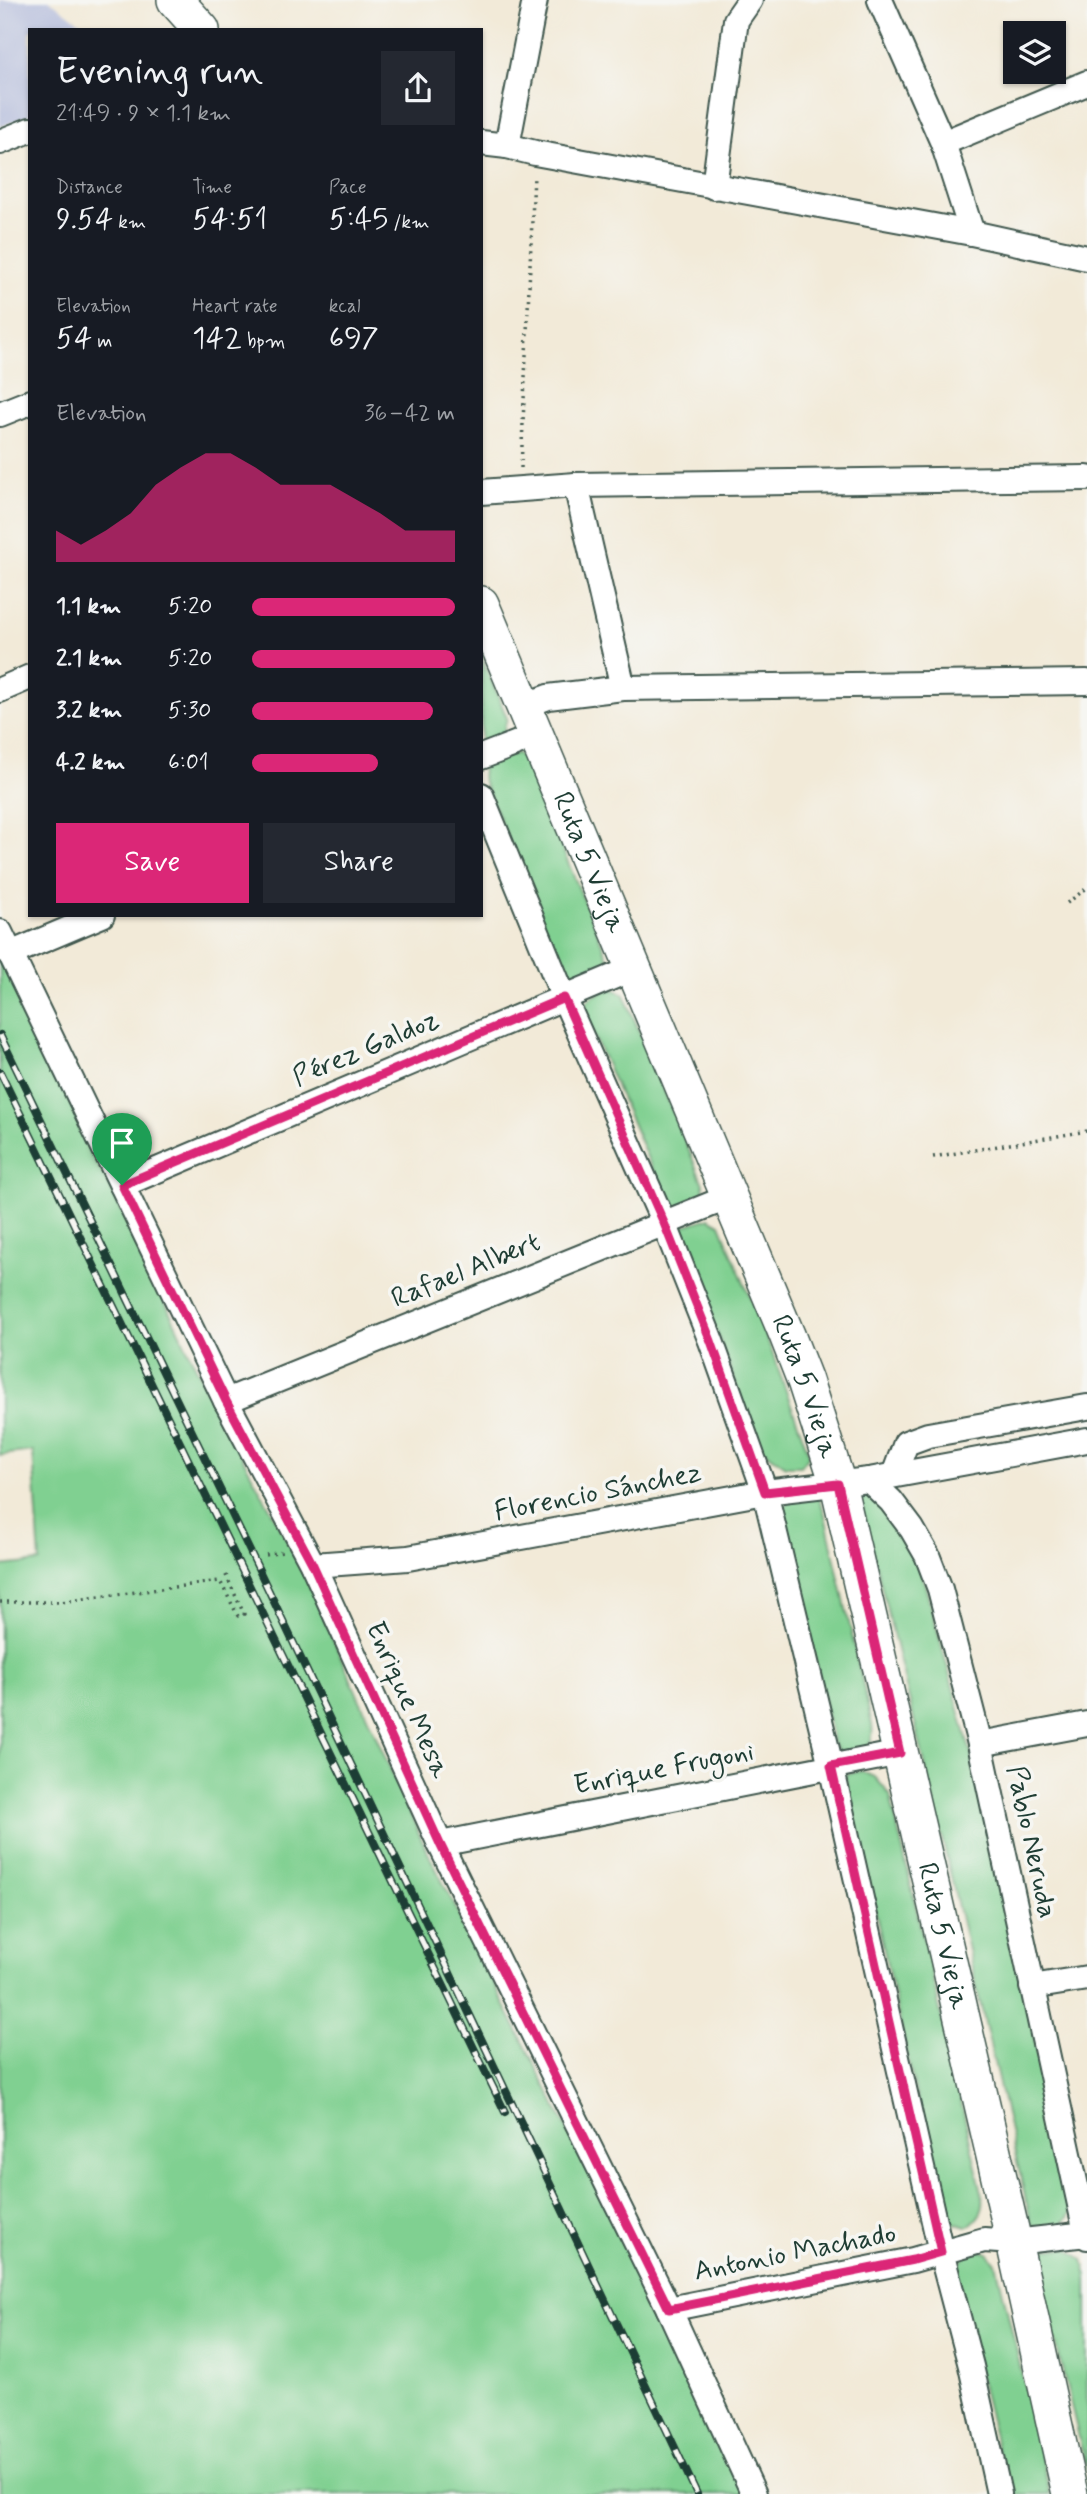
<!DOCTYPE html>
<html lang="en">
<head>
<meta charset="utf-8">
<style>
  body { margin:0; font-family:Mynerve,sans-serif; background:#242831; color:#f1f3f6; height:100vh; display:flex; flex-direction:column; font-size:26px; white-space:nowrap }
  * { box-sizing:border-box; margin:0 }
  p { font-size:23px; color:#9ea1a6 }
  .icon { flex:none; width:38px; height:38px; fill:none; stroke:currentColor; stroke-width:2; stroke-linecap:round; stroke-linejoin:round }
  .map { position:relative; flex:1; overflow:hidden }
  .details { position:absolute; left:28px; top:28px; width:455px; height:889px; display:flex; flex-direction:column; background:#171b24; border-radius:0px; box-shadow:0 2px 5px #0004 }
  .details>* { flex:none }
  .tools { position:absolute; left:1003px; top:21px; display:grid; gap:14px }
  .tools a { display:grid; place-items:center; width:63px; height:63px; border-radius:0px; background:#171b24; box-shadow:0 2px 5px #0004; font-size:35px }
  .pin { position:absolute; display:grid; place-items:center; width:60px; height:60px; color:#fff; margin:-72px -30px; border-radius:50% 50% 50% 0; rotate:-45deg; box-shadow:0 0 7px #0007 }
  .pin .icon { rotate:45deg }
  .round { display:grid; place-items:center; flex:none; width:74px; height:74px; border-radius:0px; background:#242831 }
  .head { display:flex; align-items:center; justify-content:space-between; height:119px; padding:0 28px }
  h1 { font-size:38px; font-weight:600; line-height:52px }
  .figures { display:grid; grid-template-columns:repeat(3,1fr); gap:10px; height:119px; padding:7px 28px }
  .figures div { display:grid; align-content:center }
  .figures b { font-size:30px; font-weight:600 }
  .figures small { font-size:19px; font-weight:400 }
  .figures p { font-size:19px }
  .chart { height:196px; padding:14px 28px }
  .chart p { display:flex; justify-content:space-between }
  .chart svg { width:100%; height:126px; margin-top:7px; fill:#db2777; opacity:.7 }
  .action { display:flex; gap:14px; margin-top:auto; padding:14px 28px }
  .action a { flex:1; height:80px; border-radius:0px; background:#db2777; color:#fff; font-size:28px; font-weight:600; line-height:80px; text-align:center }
  .action a+a { background:#242831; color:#f1f3f6 }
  ul { padding:0 28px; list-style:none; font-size:23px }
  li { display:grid; grid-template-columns:112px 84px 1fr; align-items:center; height:52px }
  li i { height:18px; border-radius:9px; background:#db2777 }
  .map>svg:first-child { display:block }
  .industrial { fill:#bcc3de }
  .green { fill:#80d091; stroke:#508662; stroke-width:2 }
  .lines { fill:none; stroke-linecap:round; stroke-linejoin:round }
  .street-casing { stroke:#3f574d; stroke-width:28 }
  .secondary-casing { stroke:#3f574d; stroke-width:38 }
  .path { stroke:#3f574d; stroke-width:3.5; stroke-dasharray:2 5; stroke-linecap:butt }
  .street { stroke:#fff; stroke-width:24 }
  .secondary { stroke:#fff; stroke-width:35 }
  .rail-casing { stroke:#1f3d34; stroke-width:8 }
  .rail { stroke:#f6f6f2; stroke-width:5; stroke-dasharray:16; stroke-linecap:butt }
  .route-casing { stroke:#fff; stroke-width:14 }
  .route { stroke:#db2777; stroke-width:9 }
  .labels { text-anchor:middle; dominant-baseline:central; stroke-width:7; stroke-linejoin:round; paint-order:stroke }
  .street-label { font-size:28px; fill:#1f3d34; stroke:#f6f6f2 }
</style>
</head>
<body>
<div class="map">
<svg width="1087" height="2494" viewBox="0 0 1087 2494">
  <rect width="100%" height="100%" fill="#f6f6f2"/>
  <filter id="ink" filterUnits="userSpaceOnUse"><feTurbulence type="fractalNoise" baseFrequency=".0143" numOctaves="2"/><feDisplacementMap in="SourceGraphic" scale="14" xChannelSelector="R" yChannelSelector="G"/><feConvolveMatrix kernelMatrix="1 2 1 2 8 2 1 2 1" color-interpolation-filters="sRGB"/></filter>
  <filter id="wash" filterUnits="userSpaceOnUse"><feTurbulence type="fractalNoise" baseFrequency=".00686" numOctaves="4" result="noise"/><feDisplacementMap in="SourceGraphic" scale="28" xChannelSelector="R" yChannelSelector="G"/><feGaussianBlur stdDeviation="1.57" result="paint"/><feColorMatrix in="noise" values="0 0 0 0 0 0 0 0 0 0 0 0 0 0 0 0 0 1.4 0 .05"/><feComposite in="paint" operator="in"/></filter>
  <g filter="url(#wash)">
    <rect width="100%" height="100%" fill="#f2ead8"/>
    <path class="industrial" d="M0,0H49L91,30H30V115L0,127Z"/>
    <g class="green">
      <path d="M481,656L507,718L503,734L491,742L481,745Z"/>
      <path d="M517,753L525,760L609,960L608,966L577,984L567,979L482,778L483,766Z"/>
      <path d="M0,956L216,1409L297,1558L425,1847L661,2315L745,2494H0V1566L40,1562L33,1451L0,1455Z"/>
      <path d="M608,989L616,990L624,995L703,1184L704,1192C693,1205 684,1208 668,1205L584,1013C583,998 596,995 608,989Z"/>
      <path d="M709,1218L720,1224L770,1347L808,1451V1457L801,1466H786L759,1447L680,1233L683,1226Z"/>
      <path d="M863,1493H870L892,1513L920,1567L970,1750L1072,2208C1067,2227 1056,2226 1038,2229L1031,2222L924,1760L860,1499Z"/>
      <path d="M818,1497L824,1511L872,1725C875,1747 862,1755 841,1753L833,1743L783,1510L790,1498Z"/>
      <path d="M861,1771L875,1777L890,1795L983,2197C985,2211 978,2219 967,2227L953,2223L942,2211L845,1775Z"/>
      <path d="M1067,2248L1083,2259L1087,2278V2471L1039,2273V2260L1046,2249Z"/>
      <path d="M979,2250L988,2253L996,2263L1050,2494H1008L955,2277C959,2261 963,2254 979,2250Z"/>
    </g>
  </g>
  <g filter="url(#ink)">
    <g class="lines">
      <g class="street-casing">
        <g id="street">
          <path d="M880,0L943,143L972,233"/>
          <path d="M0,142L30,130"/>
          <path d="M481,143L507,146L535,153L972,233L1087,258"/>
          <path d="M943,143L1087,83"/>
          <path d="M507,146L535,0"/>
          <path d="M714,187L736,20L750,0"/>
          <path d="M0,414L30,402"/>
          <path d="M576,485L623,688"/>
          <path d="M481,492L576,485L1087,478"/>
          <path d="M0,690L30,677"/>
          <path d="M524,706L548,697L623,688L1087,682"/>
          <path d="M481,757L536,736"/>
          <path d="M481,795L564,998L664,1223L711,1341L765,1492L831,1766L941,2252L971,2366L999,2494"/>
          <path d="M0,932L226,1401L313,1565L440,1844L669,2309L754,2494"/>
          <path d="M10,954L102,915"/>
          <path d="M122,1185L634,968"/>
          <path d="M226,1401L729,1197"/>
          <path d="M894,1475L906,1443L928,1435L1087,1407"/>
          <path d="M869,1480L891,1501L912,1529L927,1555L940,1589L980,1744L1087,2237"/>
          <path d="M313,1565L408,1558L765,1492L869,1480L1087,1440"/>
          <path d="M980,1744L1087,1724"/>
          <path d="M440,1844L900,1753"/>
          <path d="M1032,1987L1087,1978"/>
          <path d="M669,2309L913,2260L984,2240L1014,2242L1087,2234"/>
        </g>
      </g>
      <g class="secondary-casing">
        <g id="secondary">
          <path d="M175,0L202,30"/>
          <path id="s1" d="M481,604L787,1335L805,1381L838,1484L1014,2242L1070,2494"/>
        </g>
      </g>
      <g class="path">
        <path d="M521,468L534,175"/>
        <path d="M1067,903L1087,888"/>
        <path d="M933,1157L1087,1131"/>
        <path d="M266,1555L282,1552"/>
        <path d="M0,1602H61L220,1581L238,1616L244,1614L225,1573"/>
      </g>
      <use href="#street" class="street"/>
      <use href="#secondary" class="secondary"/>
      <g class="rail-casing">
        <g id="rail">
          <path d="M0,1035L258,1568L697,2494"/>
          <path d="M0,1072L505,2112"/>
        </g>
      </g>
      <use href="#rail" class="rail"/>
    </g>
  </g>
  <g class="lines" filter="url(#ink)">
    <g class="route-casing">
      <path id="route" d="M564,998L664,1223L711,1341L765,1492L838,1484L900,1753L831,1766L941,2252L913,2260L669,2309L440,1844L313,1565L226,1401L122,1185Z"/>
    </g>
    <use href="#route" class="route"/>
  </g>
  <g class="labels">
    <g class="street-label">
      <text stroke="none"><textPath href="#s1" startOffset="280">Ruta 5 Vieja</textPath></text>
      <text transform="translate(366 1049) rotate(-23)">Pérez Galdoz</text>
      <text transform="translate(466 1271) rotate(-22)">Rafael Albert</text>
      <text stroke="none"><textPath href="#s1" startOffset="847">Ruta 5 Vieja</textPath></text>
      <text transform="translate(598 1493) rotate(-11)">Florencio Sánchez</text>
      <text transform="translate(407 1700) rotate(66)">Enrique Mesa</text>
      <text transform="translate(664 1769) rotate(-11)">Enrique Frugoni</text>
      <text transform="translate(1031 1842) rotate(78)">Pablo Neruda</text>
      <text stroke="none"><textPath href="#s1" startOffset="1414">Ruta 5 Vieja</textPath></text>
      <text transform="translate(795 2253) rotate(-11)">Antonio Machado</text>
    </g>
  </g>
</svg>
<div class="tools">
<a><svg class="icon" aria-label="layers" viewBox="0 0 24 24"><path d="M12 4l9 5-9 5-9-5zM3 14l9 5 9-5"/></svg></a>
</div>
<div class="pin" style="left:122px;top:1185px;background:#1e9e55"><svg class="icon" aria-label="arrive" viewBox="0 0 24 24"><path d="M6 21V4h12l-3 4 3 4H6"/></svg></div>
<section class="details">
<div class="head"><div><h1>Evening run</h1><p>21:49 · 9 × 1.1 km</p></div><a class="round"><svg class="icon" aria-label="share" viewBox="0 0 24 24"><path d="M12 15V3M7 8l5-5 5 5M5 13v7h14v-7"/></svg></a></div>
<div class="figures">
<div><p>Distance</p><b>9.54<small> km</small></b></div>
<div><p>Time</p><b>54:51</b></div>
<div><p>Pace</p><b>5:45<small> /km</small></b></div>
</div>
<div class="figures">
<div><p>Elevation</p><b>54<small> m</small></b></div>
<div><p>Heart rate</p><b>142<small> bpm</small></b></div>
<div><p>kcal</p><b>697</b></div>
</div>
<div class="chart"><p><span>Elevation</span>36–42 m</p>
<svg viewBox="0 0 160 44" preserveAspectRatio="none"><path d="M0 44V33L10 38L20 33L30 27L40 17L50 11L60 6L70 6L80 11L90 17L100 17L110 17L120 22L130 27L140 33L150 33L160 33V44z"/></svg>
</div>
<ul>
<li><b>1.1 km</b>5:20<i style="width:100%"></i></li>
<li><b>2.1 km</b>5:20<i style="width:100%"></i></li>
<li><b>3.2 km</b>5:30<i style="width:89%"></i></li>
<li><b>4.2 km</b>6:01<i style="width:62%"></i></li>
</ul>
<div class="action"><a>Save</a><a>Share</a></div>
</section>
</div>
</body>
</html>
